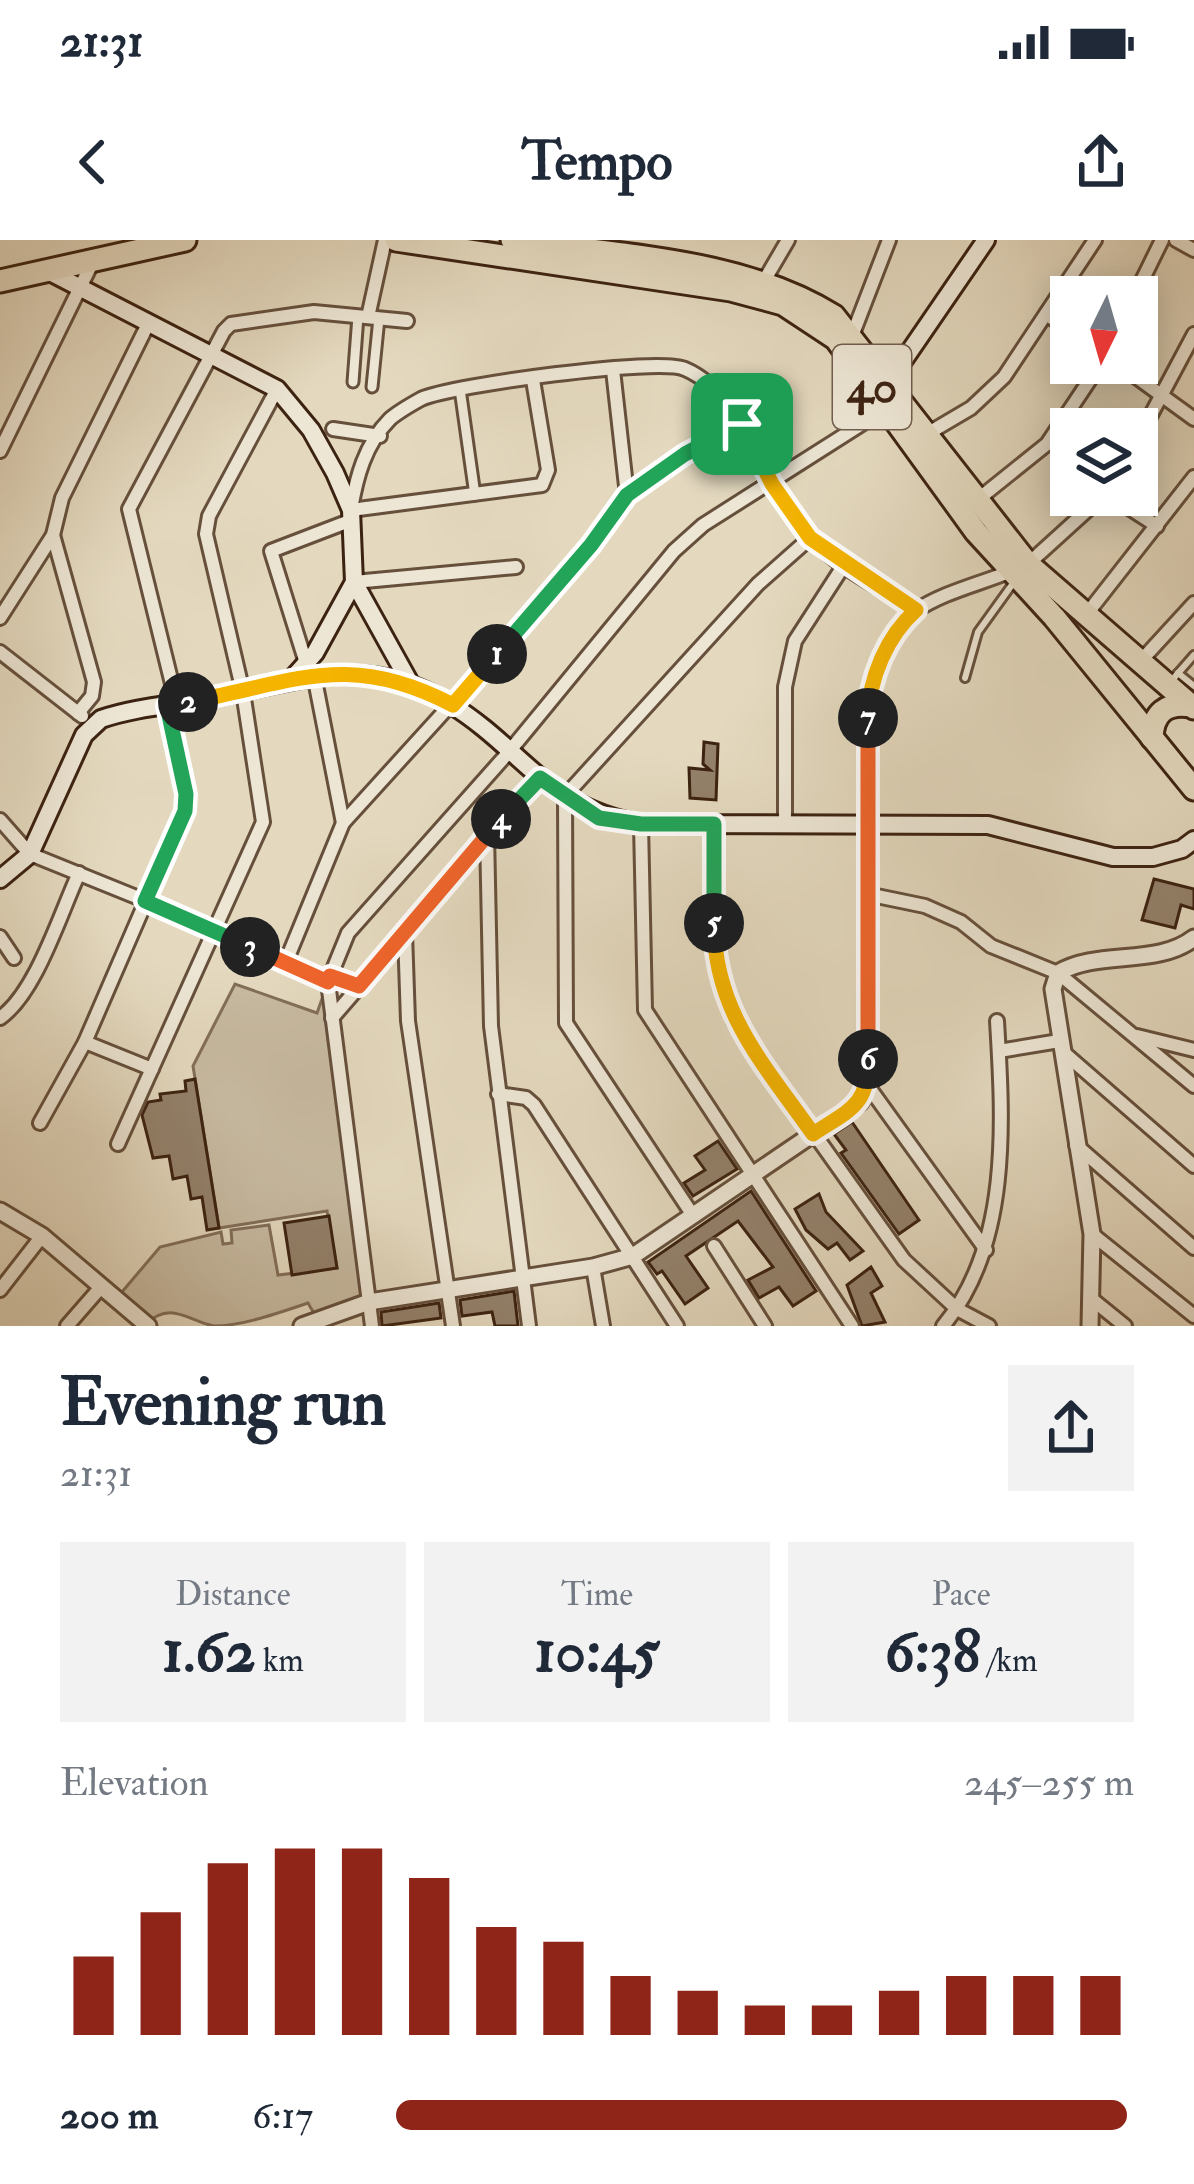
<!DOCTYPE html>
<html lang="en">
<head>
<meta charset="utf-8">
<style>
  body { margin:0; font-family:"IM FELL Double Pica",serif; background:#f2f2f3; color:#1f2937; height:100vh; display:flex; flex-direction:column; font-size:45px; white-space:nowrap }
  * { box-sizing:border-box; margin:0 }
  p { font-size:39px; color:#747a83 }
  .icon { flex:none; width:66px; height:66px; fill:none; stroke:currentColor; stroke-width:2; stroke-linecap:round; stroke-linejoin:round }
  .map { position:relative; height:1086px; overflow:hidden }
  .details { display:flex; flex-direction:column; background:#fff; flex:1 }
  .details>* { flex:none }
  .needle { width:78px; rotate:185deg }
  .controls { position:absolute; left:1050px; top:36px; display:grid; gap:24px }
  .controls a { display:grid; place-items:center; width:108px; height:108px; border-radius:0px; background:#fff; box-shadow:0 6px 30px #0003; font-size:60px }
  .pin { position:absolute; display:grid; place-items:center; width:102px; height:102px; color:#fff; margin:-51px; border-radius:24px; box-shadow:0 6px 18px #0006 }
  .km { position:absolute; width:60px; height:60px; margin:-30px; border-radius:50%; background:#222; color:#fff; font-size:33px; line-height:60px; text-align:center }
  .round { display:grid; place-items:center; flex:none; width:126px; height:126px; border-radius:0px; background:#f2f2f3 }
  .headline { display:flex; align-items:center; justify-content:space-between; height:204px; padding:0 60px }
  h1 { font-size:66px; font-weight:700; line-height:90px }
  .metrics { display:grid; grid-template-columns:repeat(3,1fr); gap:18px; height:204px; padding:12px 60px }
  .metrics div { display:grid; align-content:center; border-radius:0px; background:#f2f2f3; text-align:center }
  .metrics b { font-size:60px; font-weight:700 }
  .metrics small { font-size:33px; font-weight:400 }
  .metrics p { font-size:33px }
  .chart { height:336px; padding:24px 60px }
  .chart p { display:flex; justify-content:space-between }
  .chart svg { width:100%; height:216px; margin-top:12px; stroke:#8f2418; stroke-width:6 }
  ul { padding:0 60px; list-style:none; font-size:39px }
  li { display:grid; grid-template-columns:192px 144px 1fr; align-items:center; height:90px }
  li i { height:30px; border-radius:15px; background:#8f2418 }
  .status { display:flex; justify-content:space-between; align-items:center; height:84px; padding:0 60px; background:#fff; direction:ltr }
  .status svg { height:33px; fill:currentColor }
  header { display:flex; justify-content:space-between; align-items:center; height:156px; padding:0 60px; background:#fff; font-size:54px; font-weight:700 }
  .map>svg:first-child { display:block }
  .green { fill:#c7baa1; stroke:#826e59; stroke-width:3 }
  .building { fill:#93816b; stroke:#3c2211; stroke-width:3 }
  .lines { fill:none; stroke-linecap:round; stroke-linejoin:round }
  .service-casing { stroke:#66503c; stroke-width:12 }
  .pedestrian-casing { stroke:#66503c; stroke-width:15 }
  .minor-casing { stroke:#66503c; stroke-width:18 }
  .tertiary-casing { stroke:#66503c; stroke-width:21 }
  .secondary-casing { stroke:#3c2211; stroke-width:22 }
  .trunk-casing { stroke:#3c2211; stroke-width:27 }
  .service { stroke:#ede6d5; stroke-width:6 }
  .pedestrian { stroke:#ede6d5; stroke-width:9 }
  .minor { stroke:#ede6d5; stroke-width:12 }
  .tertiary { stroke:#ede6d5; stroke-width:15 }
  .secondary { stroke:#ede6d5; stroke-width:16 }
  .trunk { stroke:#e4d9bf; stroke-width:21 }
  .split-1-casing { stroke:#fff; stroke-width:24 }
  .split-2-casing { stroke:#fff; stroke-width:24 }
  .split-3-casing { stroke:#fff; stroke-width:24 }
  .split-4-casing { stroke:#fff; stroke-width:24 }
  .split-5-casing { stroke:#fff; stroke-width:24 }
  .split-6-casing { stroke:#fff; stroke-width:24 }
  .split-7-casing { stroke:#fff; stroke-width:24 }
  .split-8-casing { stroke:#fff; stroke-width:24 }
  .split-1 { stroke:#22a559; stroke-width:15 }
  .split-2 { stroke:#f5b400; stroke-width:15 }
  .split-3 { stroke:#22a559; stroke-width:15 }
  .split-4 { stroke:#f0652b; stroke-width:15 }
  .split-5 { stroke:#22a559; stroke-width:15 }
  .split-6 { stroke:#f5b400; stroke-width:15 }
  .split-7 { stroke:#f0652b; stroke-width:15 }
  .split-8 { stroke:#f5b400; stroke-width:15 }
  .labels { text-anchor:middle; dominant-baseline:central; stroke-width:9; stroke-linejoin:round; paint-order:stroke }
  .shield { fill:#ede6d5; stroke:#715d4c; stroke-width:3 }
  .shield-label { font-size:48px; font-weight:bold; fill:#3c2211 }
</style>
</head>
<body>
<div class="status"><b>21:31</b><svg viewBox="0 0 49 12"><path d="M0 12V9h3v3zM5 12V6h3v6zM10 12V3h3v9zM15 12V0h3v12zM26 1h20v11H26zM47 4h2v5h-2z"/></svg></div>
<header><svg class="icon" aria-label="back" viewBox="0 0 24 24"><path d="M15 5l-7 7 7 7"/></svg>Tempo<svg class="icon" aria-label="share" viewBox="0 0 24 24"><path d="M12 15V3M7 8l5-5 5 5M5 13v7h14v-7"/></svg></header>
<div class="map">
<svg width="1194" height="1086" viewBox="0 0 1194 1086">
  <rect width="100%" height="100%" fill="#e4d9bf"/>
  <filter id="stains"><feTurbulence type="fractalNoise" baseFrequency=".00167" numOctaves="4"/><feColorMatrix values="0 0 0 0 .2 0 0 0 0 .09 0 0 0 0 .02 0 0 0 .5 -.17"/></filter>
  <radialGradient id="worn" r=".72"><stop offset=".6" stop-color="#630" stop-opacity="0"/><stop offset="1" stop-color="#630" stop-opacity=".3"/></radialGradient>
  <path class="green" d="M328,742L331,818L363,1057L315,1075L308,1063C281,1072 243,1086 214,1086C188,1081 171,1060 146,1084L116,1059L160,1007L221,992L223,1004L232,1003L231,990L269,985L278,1035L337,1028L327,971L219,988L193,826L235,744L317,773Z"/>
  <g class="building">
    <path d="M704,502L718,504L716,560L690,558L689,528L710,530L703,524Z"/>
    <path d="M1154,639L1194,649V669L1181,665L1175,688L1142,680Z"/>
    <path d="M195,839L219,988L207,990L202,957L191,959L187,936L173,939L169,916L153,918L142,875L148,862L161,860L160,854L186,851L185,841Z"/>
    <path d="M852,882L919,980L899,994L841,913L846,910L834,894Z"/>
    <path d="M718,901L737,929L693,956L684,943L705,930L695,916Z"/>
    <path d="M751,951L816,1051L793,1066L779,1047L759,1058L748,1040L773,1027L738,981L686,1016L708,1048L685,1064L662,1031L657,1034L648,1022Z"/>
    <path d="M819,954L826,972L863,1011L850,1020L837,1003L828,1009L806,990L795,969Z"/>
    <path d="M329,976L337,1028L292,1035L284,983Z"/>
    <path d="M871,1027L882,1046L871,1053L885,1082L862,1086L847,1045Z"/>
    <path d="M514,1051L518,1086H495L492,1072L462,1076L460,1060Z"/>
    <path d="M439,1063L441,1078L382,1086L381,1072Z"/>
  </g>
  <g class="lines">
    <g class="service-casing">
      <g id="service">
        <path d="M1178,433L1194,446"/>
        <path d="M965,438L978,392L1014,342"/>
        <path d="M1173,439L1194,415"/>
      </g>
    </g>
    <g class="pedestrian-casing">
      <g id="pedestrian">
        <path d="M353,142L358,76"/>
        <path d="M372,147L379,78"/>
        <path d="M460,149L475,255"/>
      </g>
    </g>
    <g class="minor-casing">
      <g id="minor">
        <path d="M1176,0L1194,10"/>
        <path d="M764,41L788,0"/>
        <path d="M1134,57L1162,0"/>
        <path d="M1046,74L1071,91"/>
        <path d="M368,77L385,0"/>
        <path d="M852,96L889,0"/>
        <path d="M1117,123L1194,179"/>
        <path d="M613,130L627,255"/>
        <path d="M533,140L548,230L542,245L351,270C356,238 365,204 390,179C398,172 412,164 421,159C452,145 659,117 685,129C746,155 766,251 810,297C838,328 881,348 916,370"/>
        <path d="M333,189L380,196"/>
        <path d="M927,194L971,168L1004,137L1095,0"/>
        <path d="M1137,201L1194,94"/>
        <path d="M0,211L93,21"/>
        <path d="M1109,255L1157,286"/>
        <path d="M976,261L1047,204L1101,123"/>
        <path d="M53,295L94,442L92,456L78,473"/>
        <path d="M1028,324L1104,255"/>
        <path d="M354,342L516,327"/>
        <path d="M1086,375L1194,237"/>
        <path d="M0,378L53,295L62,258L148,84"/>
        <path d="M0,412L82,476"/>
        <path d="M306,423L271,311L352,280"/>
        <path d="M1138,424L1194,363"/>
        <path d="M314,435L343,583"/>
        <path d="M177,464L129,269L224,91L231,84L314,72L407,81"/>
        <path d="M0,580L30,614L213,688L328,742"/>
        <path d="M867,582C868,521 857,411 914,372C941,353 979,344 1009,332"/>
        <path d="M641,584L645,770L852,1086"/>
        <path d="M714,584V718L734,781L904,1020L957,1069L989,1086"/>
        <path d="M785,585V447L795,401L844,325"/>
        <path d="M487,594L491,786L529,1086"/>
        <path d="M867,654L925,666L961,682L991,706L1058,733L1194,846"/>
        <path d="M405,693L408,781L453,1086"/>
        <path d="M0,697L14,718"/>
        <path d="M285,724L343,583L512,397L591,305L627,255L685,214L742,184"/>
        <path d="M0,778C36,753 60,674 79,633"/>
        <path d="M332,778L540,538"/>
        <path d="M1137,796L1194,810"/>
        <path d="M85,802L152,829"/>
        <path d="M999,811L1059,801"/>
        <path d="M1062,811L1194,926"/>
        <path d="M868,846L986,1010"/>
        <path d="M498,854L526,858L534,865L677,1086"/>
        <path d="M40,883L85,802L185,571L186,554L167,466"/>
        <path d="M118,904L263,582L243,452L206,294L209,276L277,149"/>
        <path d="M1076,905L1194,1008"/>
        <path d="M692,974L566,783L565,556L758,344L810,298"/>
        <path d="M1092,994L1194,1076"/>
        <path d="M714,1006L765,1086"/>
        <path d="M593,1027L603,1086"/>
        <path d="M0,1050L42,996"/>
        <path d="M1093,1060L1125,1086"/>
        <path d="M67,1086L101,1047"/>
        <path d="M372,1086L328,742L348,693L508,513L674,311L703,285L887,168"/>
        <path d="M943,1086C1011,1005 1003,881 997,781"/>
      </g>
    </g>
    <g class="tertiary-casing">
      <g id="tertiary">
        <path d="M0,971L42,996L148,1086"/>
        <path d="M302,1086L369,1062L593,1027L633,1016L860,862L868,846L867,582"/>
        <path d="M1090,1086L1092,994L1053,749L1058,733C1098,709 1157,727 1194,698"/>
      </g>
    </g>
    <g class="secondary-casing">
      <g id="secondary">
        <path d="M44,29L277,149L311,190L335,233L351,270L354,342L410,443"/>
        <path d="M888,143L986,0"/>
        <path d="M290,441L315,413L354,342"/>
        <path d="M0,639L30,614L84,495L101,479C136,467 174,465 210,458C298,441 367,412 450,464C522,508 547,569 641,584L988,585L1113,617H1153L1182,609L1194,600"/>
      </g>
    </g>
    <g class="trunk-casing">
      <g id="trunk">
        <path d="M396,0L731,50L783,64L836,99L976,292L1054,377L1194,549"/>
        <path d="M512,0C619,16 741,18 834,76L1028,324L1194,468"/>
        <path d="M0,41L185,0"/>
        <path d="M1152,498C1153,473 1166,462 1191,466"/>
      </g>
    </g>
    <use href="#service" class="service"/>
    <use href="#pedestrian" class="pedestrian"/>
    <use href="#minor" class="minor"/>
    <use href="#tertiary" class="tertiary"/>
    <use href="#secondary" class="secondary"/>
    <use href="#trunk" class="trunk"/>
  </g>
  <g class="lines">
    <g class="split-1-casing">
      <path id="split-1" d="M497,414L591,305L627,255L685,214L742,184"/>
    </g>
    <g class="split-2-casing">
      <path id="split-2" d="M188,462C297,442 348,410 453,465L497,414"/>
    </g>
    <g class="split-3-casing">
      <path id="split-3" d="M188,462L167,466L186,554L185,571L145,661L250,707"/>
    </g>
    <g class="split-4-casing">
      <path id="split-4" d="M250,707L328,742L330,736L359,746L501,579"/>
    </g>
    <g class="split-5-casing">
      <path id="split-5" d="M501,579L540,538L599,578L641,584H714V683"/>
    </g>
    <g class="split-6-casing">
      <path id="split-6" d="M714,683C714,772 764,824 813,894C849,870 869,866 868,819"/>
    </g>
    <g class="split-7-casing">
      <path id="split-7" d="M868,478V819"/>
    </g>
    <g class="split-8-casing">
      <path id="split-8" d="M742,184L772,244L810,298L916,370C887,396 869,438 868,478"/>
    </g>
    <use href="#split-1" class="split-1"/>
    <use href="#split-2" class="split-2"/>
    <use href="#split-3" class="split-3"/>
    <use href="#split-4" class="split-4"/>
    <use href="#split-5" class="split-5"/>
    <use href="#split-6" class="split-6"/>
    <use href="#split-7" class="split-7"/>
    <use href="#split-8" class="split-8"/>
  </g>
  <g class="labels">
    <rect class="shield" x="833" y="105" width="78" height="84" rx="9"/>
    <g class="shield-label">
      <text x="872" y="147">40</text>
    </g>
  </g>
  <rect width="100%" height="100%" filter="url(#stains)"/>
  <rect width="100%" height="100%" fill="url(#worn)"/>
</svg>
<div class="controls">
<a><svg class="needle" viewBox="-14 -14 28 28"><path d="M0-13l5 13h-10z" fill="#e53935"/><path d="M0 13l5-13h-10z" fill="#747a83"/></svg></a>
<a><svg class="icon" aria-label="layers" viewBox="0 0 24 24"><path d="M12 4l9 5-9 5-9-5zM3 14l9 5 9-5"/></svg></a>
</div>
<div class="pin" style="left:742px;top:184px;background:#1e9e55"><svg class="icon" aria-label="arrive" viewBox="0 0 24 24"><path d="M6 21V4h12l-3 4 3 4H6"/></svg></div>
<b class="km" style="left:497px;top:414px">1</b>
<b class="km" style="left:188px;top:462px">2</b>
<b class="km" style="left:250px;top:707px">3</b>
<b class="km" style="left:501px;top:579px">4</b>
<b class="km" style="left:714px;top:683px">5</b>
<b class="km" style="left:868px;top:819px">6</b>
<b class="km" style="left:868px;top:478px">7</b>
</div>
<section class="details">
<div class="headline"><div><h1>Evening run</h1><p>21:31</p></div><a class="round"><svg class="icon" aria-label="share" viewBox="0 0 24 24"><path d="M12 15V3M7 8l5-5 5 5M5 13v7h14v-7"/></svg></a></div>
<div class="metrics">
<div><p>Distance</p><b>1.62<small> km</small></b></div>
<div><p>Time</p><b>10:45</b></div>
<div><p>Pace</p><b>6:38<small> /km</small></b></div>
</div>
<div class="chart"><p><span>Elevation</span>245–255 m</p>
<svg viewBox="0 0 160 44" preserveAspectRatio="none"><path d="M5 44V28M15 44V19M25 44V9M35 44V6M45 44V6M55 44V12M65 44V22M75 44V25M85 44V32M95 44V35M105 44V38M115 44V38M125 44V35M135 44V32M145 44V32M155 44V32"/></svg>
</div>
<ul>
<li><b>200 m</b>6:17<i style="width:99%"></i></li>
</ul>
</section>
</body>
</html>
